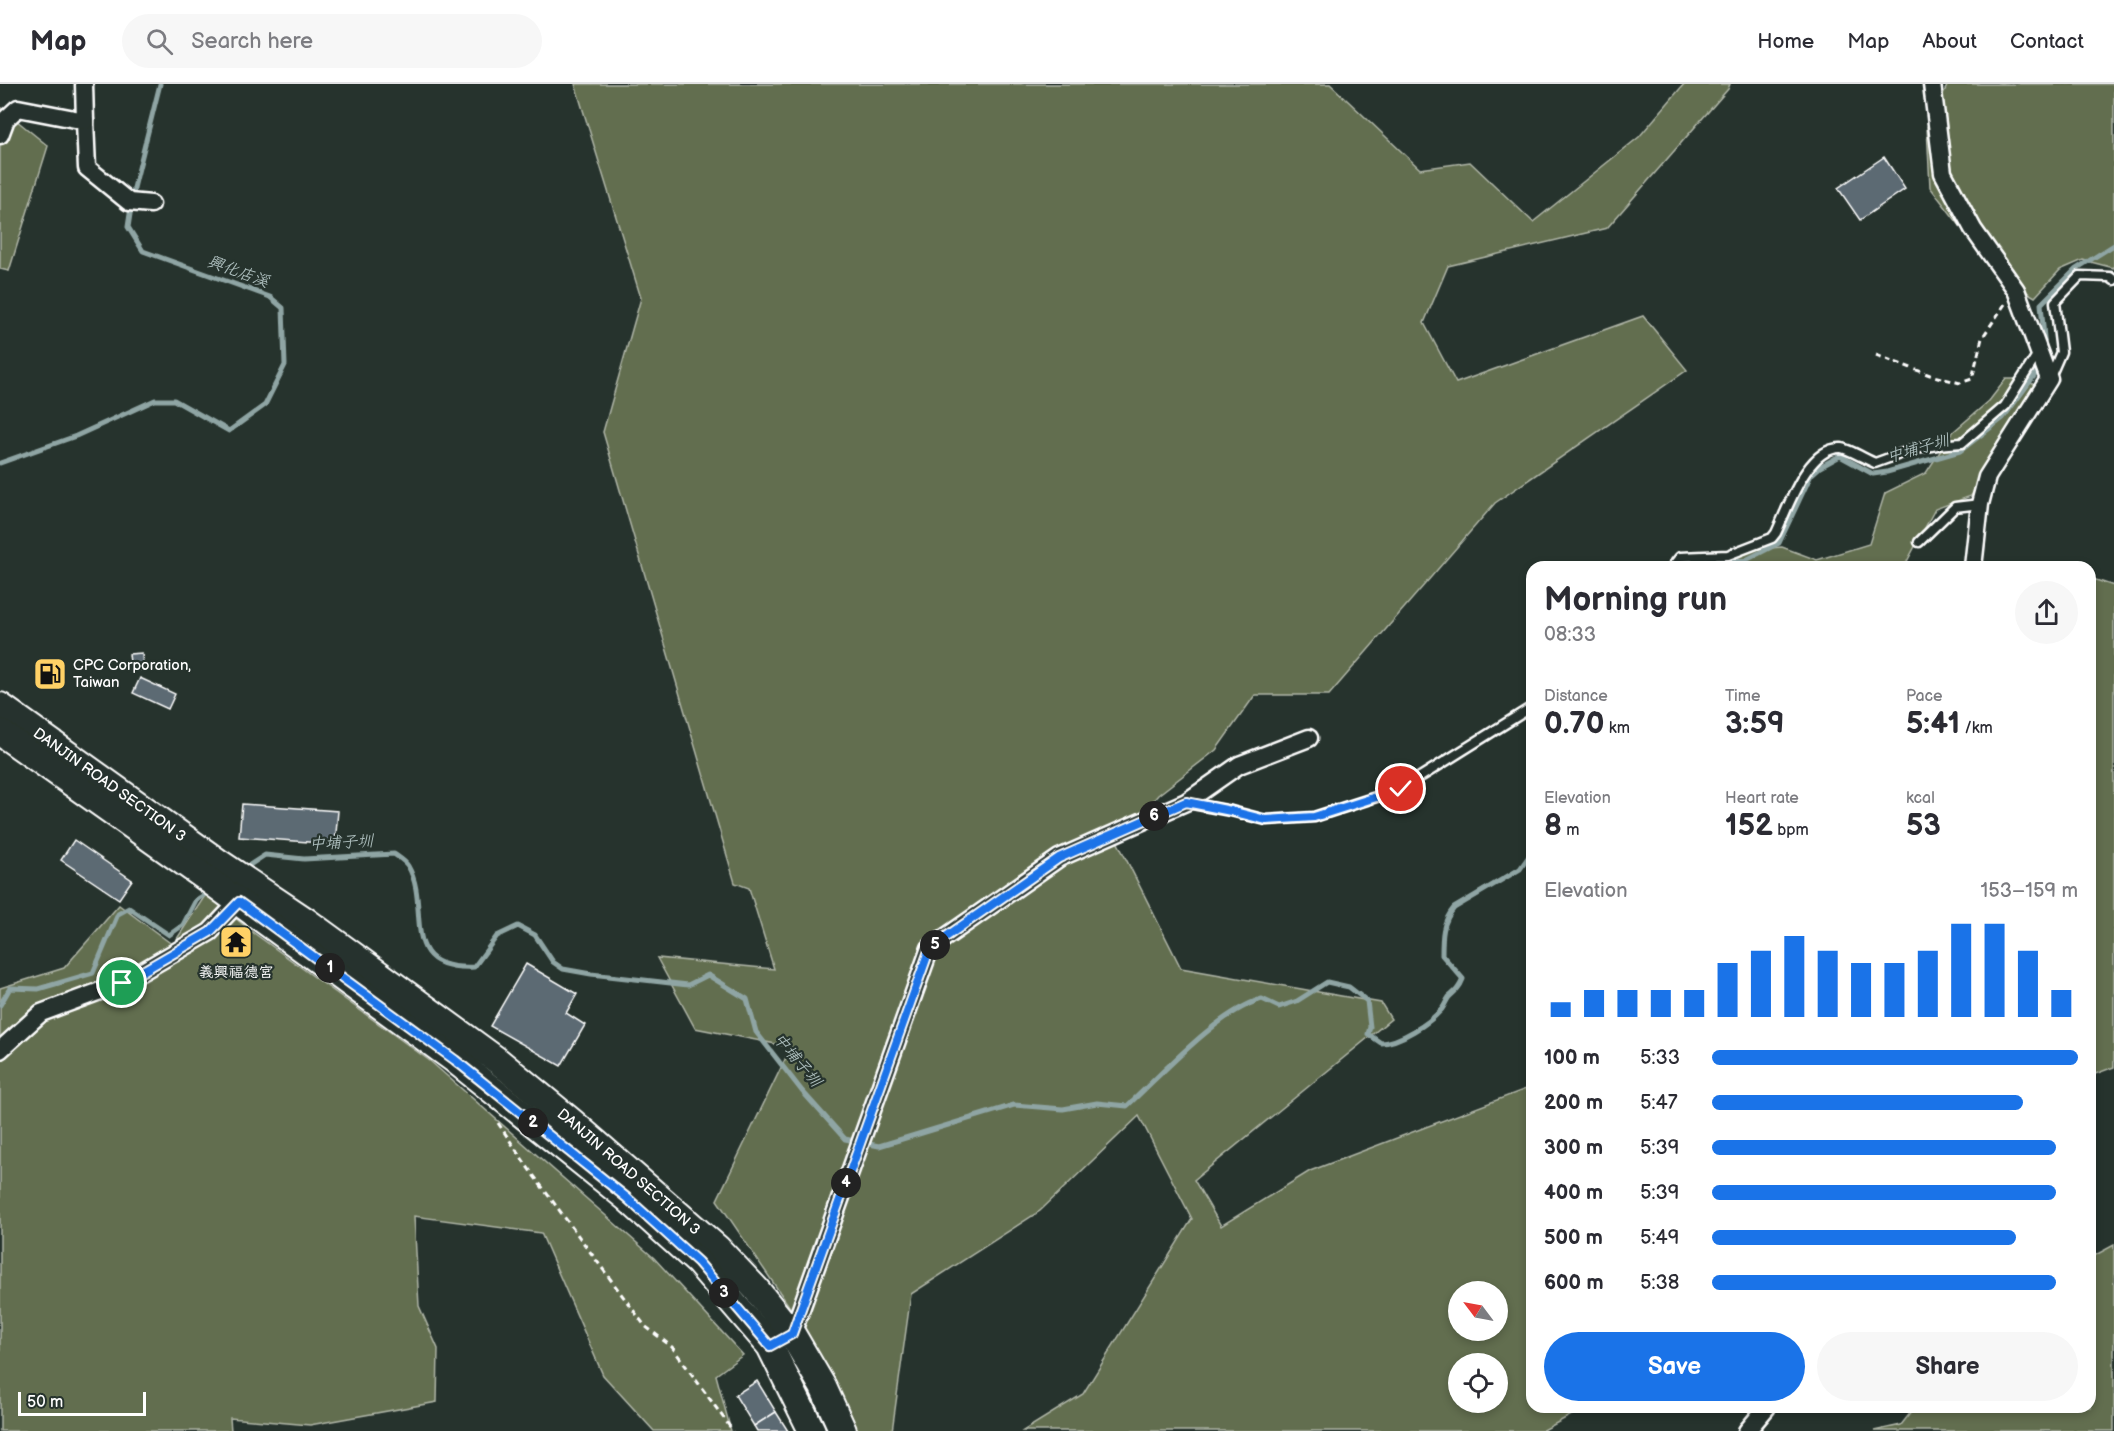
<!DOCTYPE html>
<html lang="en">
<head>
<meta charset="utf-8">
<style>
  body { margin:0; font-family:"Balsamiq Sans","LXGW WenKai TC",sans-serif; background:#f7f7f7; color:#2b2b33; height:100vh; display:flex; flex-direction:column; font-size:22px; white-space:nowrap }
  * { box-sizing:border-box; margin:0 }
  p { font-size:20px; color:#7c7c81 }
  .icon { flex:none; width:33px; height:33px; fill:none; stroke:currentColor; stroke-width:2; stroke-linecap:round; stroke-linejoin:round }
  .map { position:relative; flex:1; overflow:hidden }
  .side { position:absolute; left:1526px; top:477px; width:570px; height:852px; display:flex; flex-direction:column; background:#fff; border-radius:18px; box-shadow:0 3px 9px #0003 }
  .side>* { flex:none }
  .needle { width:39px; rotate:302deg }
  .buttons { position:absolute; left:1448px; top:1197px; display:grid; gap:12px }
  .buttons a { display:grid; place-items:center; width:60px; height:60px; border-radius:50%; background:#fff; box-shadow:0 3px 9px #0003; font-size:30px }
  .scale { position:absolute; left:18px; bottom:15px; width:128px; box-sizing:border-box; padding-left:6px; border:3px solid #fff; border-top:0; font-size:16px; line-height:21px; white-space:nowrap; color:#fff; -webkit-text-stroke:4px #26332d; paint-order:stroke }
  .pin { position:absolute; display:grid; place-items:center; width:51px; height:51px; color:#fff; margin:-26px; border:3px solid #fff; border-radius:50%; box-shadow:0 2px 6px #0007 }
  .km { position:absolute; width:30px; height:30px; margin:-15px; border-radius:50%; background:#222; color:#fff; font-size:16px; line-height:30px; text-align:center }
  .round { display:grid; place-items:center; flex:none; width:63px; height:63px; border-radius:32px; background:#f7f7f7 }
  .summary { display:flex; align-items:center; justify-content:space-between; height:102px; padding:0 18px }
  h1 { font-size:33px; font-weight:700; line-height:45px }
  .figures { display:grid; grid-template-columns:repeat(3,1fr); gap:9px; height:102px; padding:6px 18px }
  .figures div { display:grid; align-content:center }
  .figures b { font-size:30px; font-weight:700 }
  .figures small { font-size:16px; font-weight:400 }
  .figures p { font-size:16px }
  .chart { height:168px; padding:12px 18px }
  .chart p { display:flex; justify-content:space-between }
  .chart svg { width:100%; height:108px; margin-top:6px; stroke:#1a73e8; stroke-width:6 }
  .button { display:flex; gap:12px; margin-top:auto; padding:12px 18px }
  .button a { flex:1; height:69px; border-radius:36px; background:#1a73e8; color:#fff; font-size:24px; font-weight:700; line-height:69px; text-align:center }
  .button a+a { background:#f7f7f7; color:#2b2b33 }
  ul { padding:0 18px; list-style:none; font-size:20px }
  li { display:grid; grid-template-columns:96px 72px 1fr; align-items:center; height:45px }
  li i { height:15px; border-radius:8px; background:#1a73e8 }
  header { display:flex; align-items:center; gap:36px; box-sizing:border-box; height:84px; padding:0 30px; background:#fff; border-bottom:2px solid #e1e1e2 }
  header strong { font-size:28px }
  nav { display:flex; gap:33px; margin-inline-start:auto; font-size:21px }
  .search { width:420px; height:54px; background:#f7f7f7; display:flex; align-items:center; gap:15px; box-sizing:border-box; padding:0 21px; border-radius:33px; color:#7c7c81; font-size:22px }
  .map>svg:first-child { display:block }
  .green { fill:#626e50; stroke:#b0b6a8; stroke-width:1.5; fill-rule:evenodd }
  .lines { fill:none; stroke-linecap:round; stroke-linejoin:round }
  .stream { stroke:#8fa5a4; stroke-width:5 }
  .building { fill:#5c6a73; stroke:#fff; stroke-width:1.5 }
  .lane-casing { stroke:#fff; stroke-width:13 }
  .street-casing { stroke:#fff; stroke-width:21 }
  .primary-casing { stroke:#fff; stroke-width:30 }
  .path { stroke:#fff; stroke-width:3; stroke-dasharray:6 4.5; stroke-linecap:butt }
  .lane { stroke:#26332d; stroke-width:8 }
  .street { stroke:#26332d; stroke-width:16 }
  .primary { stroke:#26332d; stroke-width:26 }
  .route-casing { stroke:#fff; stroke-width:12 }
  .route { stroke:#1a73e8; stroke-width:8 }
  .labels { text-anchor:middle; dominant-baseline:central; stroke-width:4.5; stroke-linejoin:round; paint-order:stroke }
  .poi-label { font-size:15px; fill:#fff; stroke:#26332d; text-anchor:start }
  .street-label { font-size:15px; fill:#fff; stroke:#26332d }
  .water-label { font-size:16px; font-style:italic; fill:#abbcbb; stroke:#26332d }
</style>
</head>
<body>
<header>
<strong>Map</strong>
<div class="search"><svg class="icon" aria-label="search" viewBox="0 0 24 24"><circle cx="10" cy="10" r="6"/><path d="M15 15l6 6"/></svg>Search here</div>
<nav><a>Home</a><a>Map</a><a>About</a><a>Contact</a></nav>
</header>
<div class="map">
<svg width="2114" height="1347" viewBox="0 0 2114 1347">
  <rect width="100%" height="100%" fill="#26332d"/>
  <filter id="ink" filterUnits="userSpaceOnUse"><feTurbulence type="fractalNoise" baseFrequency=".0167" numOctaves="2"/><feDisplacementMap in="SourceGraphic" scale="12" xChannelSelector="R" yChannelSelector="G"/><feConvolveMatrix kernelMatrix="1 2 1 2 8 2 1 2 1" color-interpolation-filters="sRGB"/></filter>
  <g filter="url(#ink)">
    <g class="green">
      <path d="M575,0H1330L1420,85L1470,78L1533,138L1639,53L1684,0H1730L1728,5L1607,144L1448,182L1424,239L1456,299L1643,232L1687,286L1495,419L1329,611H1255L1216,666L1158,711L1117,757L1181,884L1381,919L1391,935L1194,1096L1221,1142L1310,1087L1531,1003L1532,1323H1586L1542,1347H1023L1083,1310L1192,1135L1139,1032L1040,1127L911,1210L892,1347H856L806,1247L717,1116L791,963L695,944L657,874L774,885L749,804L735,799L603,348L641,214ZM1458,1208H1497V1246H1458ZM1458,1280H1497V1318H1458Z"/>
      <path d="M1948,0H2114V184L2083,176L2060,186L2035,213L1999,192L1930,103L1927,43Z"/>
      <path d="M0,23L48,62L9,187L0,185Z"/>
      <path d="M2006,295H2025L2040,305L1971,412L1935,425L1904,483H1667L1669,480L1735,467L1782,463L1817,476L1869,460L1885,409L1926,389L1953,348L1989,317Z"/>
      <path d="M2090,494L2114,502V983L2090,992Z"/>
      <path d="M206,810L251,847L430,977L654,1174L743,1271L716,1291L731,1347H654L603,1291L541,1149L414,1132L419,1222L438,1265L437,1318L310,1341L230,1334L231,1347H0V904L64,884L119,821L173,861Z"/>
      <path d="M2114,1161V1347H1874L1901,1341L1915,1323H2090V1174Z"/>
    </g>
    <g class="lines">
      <g class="stream">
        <path d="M2045,265L2041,220L2076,185L2114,161"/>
        <path d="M0,379L76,352L155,316H174L229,347L265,321L285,281L283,224L270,213L143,167L128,143L134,104L160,0"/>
        <path d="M1702,483L1746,476L1779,459L1811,391L1820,383L1840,372L1873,390L1887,388L1960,367L2003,334L2040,284"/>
        <path d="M242,786L265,771L304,775L394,770C398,773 405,777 408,782C432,823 395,887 474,883L497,852L518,842L535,851L553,878L563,885L591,890L688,901L708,891L747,915L756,948L802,1007L845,1055L879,1062L1014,1021L1063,1025L1097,1019L1127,1022C1162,990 1217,928 1262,915L1279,923L1297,917L1327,898L1349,903L1367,917L1370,943L1368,950L1381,959C1399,959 1430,939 1442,925C1445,921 1446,917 1449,913C1456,907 1460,903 1463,895L1442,871C1442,853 1442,838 1454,824L1520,785L1532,768"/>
        <path d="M0,921L10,904L38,905L93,889L118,830L129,824L169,851L183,841L196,816L212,806"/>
      </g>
    </g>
    <g class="building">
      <path d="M1884,73L1905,105L1860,136L1838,104Z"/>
      <path d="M142,569L143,586L131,587L129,570Z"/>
      <path d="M140,594L175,610L168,625L133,609Z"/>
      <path d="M242,720L338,727L335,760L239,753Z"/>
      <path d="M74,756L132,796L119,815L61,776Z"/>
      <path d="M526,880L577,910L566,929L585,941L561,982L490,942Z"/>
      <path d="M757,1297L776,1328L754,1342L735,1311Z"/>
      <path d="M776,1328L788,1347H757L754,1342Z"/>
    </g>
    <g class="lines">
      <g class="lane-casing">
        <g id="lane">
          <path d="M2050,293L2061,268L2055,218L2080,192L2110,193L2114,196"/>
          <path d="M1919,458L1955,423L1980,420"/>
          <path d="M1672,483L1680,473L1728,471L1772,454L1776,449C1788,424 1807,363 1841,364C1849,365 1867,376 1875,379L1911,366L1937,361L1962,359L2005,322L2039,268"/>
          <path d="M1187,719L1231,727L1266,736L1314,733L1401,705L1532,623"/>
        </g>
      </g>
      <g class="street-casing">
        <g id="street">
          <path d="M1932,0L1943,89L1973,145L2016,206L2049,295L1987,393L1980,420L1973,483"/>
          <path d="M85,37L87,84L129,118L151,120"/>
          <path d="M0,51L6,35L18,24L85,37L84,0"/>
          <path d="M0,966L41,929L122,899L210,848L245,811"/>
          <path d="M787,1253L792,1250L930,864L1059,774L1186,718L1239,681L1309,654"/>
          <path d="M1747,1347L1767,1323"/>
        </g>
      </g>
      <g class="primary-casing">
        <g id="primary">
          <path id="s1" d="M0,622L218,778L306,837L498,977L572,1038L717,1164L755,1204L792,1250L823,1303L843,1347"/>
          <path d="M0,648L206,794L455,976L627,1114L698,1178L770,1262L812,1347"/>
        </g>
      </g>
      <g class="path">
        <path d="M1876,271L1930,291L1960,299L1972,295L1982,254L2005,220"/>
        <path d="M498,1039L531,1088L645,1242L672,1263L733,1347"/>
      </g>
      <use href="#lane" class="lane"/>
      <use href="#street" class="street"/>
      <use href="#primary" class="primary"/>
    </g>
  </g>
  <g class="lines" filter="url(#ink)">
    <g class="route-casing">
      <path id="route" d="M122,899L210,848L239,818L455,976L627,1114L698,1178L770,1262L792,1250L930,864L1059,774L1186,718L1231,727L1266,736L1314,733L1401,705"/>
    </g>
    <use href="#route" class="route"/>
  </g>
  <defs>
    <g id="fuel-square" transform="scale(1.725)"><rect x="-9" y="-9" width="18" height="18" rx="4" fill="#ffd166" stroke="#26332d"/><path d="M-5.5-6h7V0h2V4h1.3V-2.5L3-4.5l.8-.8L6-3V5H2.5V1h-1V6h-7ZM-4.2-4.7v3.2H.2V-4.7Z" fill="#111"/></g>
    <g id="temple-square" transform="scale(1.725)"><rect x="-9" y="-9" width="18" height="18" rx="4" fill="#ffd166" stroke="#26332d"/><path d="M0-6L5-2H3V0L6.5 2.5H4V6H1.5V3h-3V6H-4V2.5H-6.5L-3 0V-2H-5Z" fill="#111"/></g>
  </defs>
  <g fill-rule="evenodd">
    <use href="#fuel-square" x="50" y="590"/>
    <use href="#temple-square" x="236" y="858"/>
  </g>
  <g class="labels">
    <g class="poi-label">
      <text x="73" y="581">CPC Corporation,<tspan x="73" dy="17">Taiwan</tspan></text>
      <text x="236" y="888" text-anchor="middle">義興福德宮</text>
    </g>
    <g class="street-label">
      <text stroke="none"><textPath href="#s1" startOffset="135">DANJIN ROAD SECTION 3</textPath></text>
      <text stroke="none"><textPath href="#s1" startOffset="783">DANJIN ROAD SECTION 3</textPath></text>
    </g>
    <g class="water-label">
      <text transform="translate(238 188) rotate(20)">興化店溪</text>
      <text transform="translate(1918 365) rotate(-16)">中埔子圳</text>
      <text transform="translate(341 759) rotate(-3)">中埔子圳</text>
      <text transform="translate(797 976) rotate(50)">中埔子圳</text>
    </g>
  </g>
</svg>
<div class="buttons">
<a><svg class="needle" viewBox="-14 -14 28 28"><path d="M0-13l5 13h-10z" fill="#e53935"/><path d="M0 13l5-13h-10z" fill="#7c7c81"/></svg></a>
<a><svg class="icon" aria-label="locate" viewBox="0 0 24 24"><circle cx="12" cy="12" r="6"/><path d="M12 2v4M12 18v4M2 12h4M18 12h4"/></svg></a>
</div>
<div class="scale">50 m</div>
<div class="pin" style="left:122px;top:899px;background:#1e9e55"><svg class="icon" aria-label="arrive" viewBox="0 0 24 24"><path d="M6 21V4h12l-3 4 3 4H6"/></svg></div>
<div class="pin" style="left:1401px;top:705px;background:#d93025"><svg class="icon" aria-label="check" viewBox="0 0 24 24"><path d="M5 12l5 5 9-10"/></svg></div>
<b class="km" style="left:330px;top:884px">1</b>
<b class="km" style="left:533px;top:1039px">2</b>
<b class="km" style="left:724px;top:1209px">3</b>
<b class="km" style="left:846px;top:1099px">4</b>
<b class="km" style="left:935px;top:861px">5</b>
<b class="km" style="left:1154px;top:732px">6</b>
<section class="side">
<div class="summary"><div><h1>Morning run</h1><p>08:33</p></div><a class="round"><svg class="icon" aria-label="share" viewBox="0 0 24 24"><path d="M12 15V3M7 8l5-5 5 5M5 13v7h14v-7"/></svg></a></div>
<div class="figures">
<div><p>Distance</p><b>0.70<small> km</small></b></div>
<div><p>Time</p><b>3:59</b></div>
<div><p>Pace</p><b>5:41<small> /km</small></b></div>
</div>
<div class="figures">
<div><p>Elevation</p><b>8<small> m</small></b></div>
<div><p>Heart rate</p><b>152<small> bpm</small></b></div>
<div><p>kcal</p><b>53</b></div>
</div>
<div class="chart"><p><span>Elevation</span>153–159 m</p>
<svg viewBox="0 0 160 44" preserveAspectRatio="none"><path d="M5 44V38M15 44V33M25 44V33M35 44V33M45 44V33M55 44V22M65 44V17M75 44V11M85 44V17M95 44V22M105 44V22M115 44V17M125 44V6M135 44V6M145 44V17M155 44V33"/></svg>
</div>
<ul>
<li><b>100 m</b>5:33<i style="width:100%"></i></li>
<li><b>200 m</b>5:47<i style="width:85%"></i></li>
<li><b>300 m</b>5:39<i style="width:94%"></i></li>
<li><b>400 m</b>5:39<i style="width:94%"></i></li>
<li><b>500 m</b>5:49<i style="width:83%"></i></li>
<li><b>600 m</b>5:38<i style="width:94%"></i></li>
</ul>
<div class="button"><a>Save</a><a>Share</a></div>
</section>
</div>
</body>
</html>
